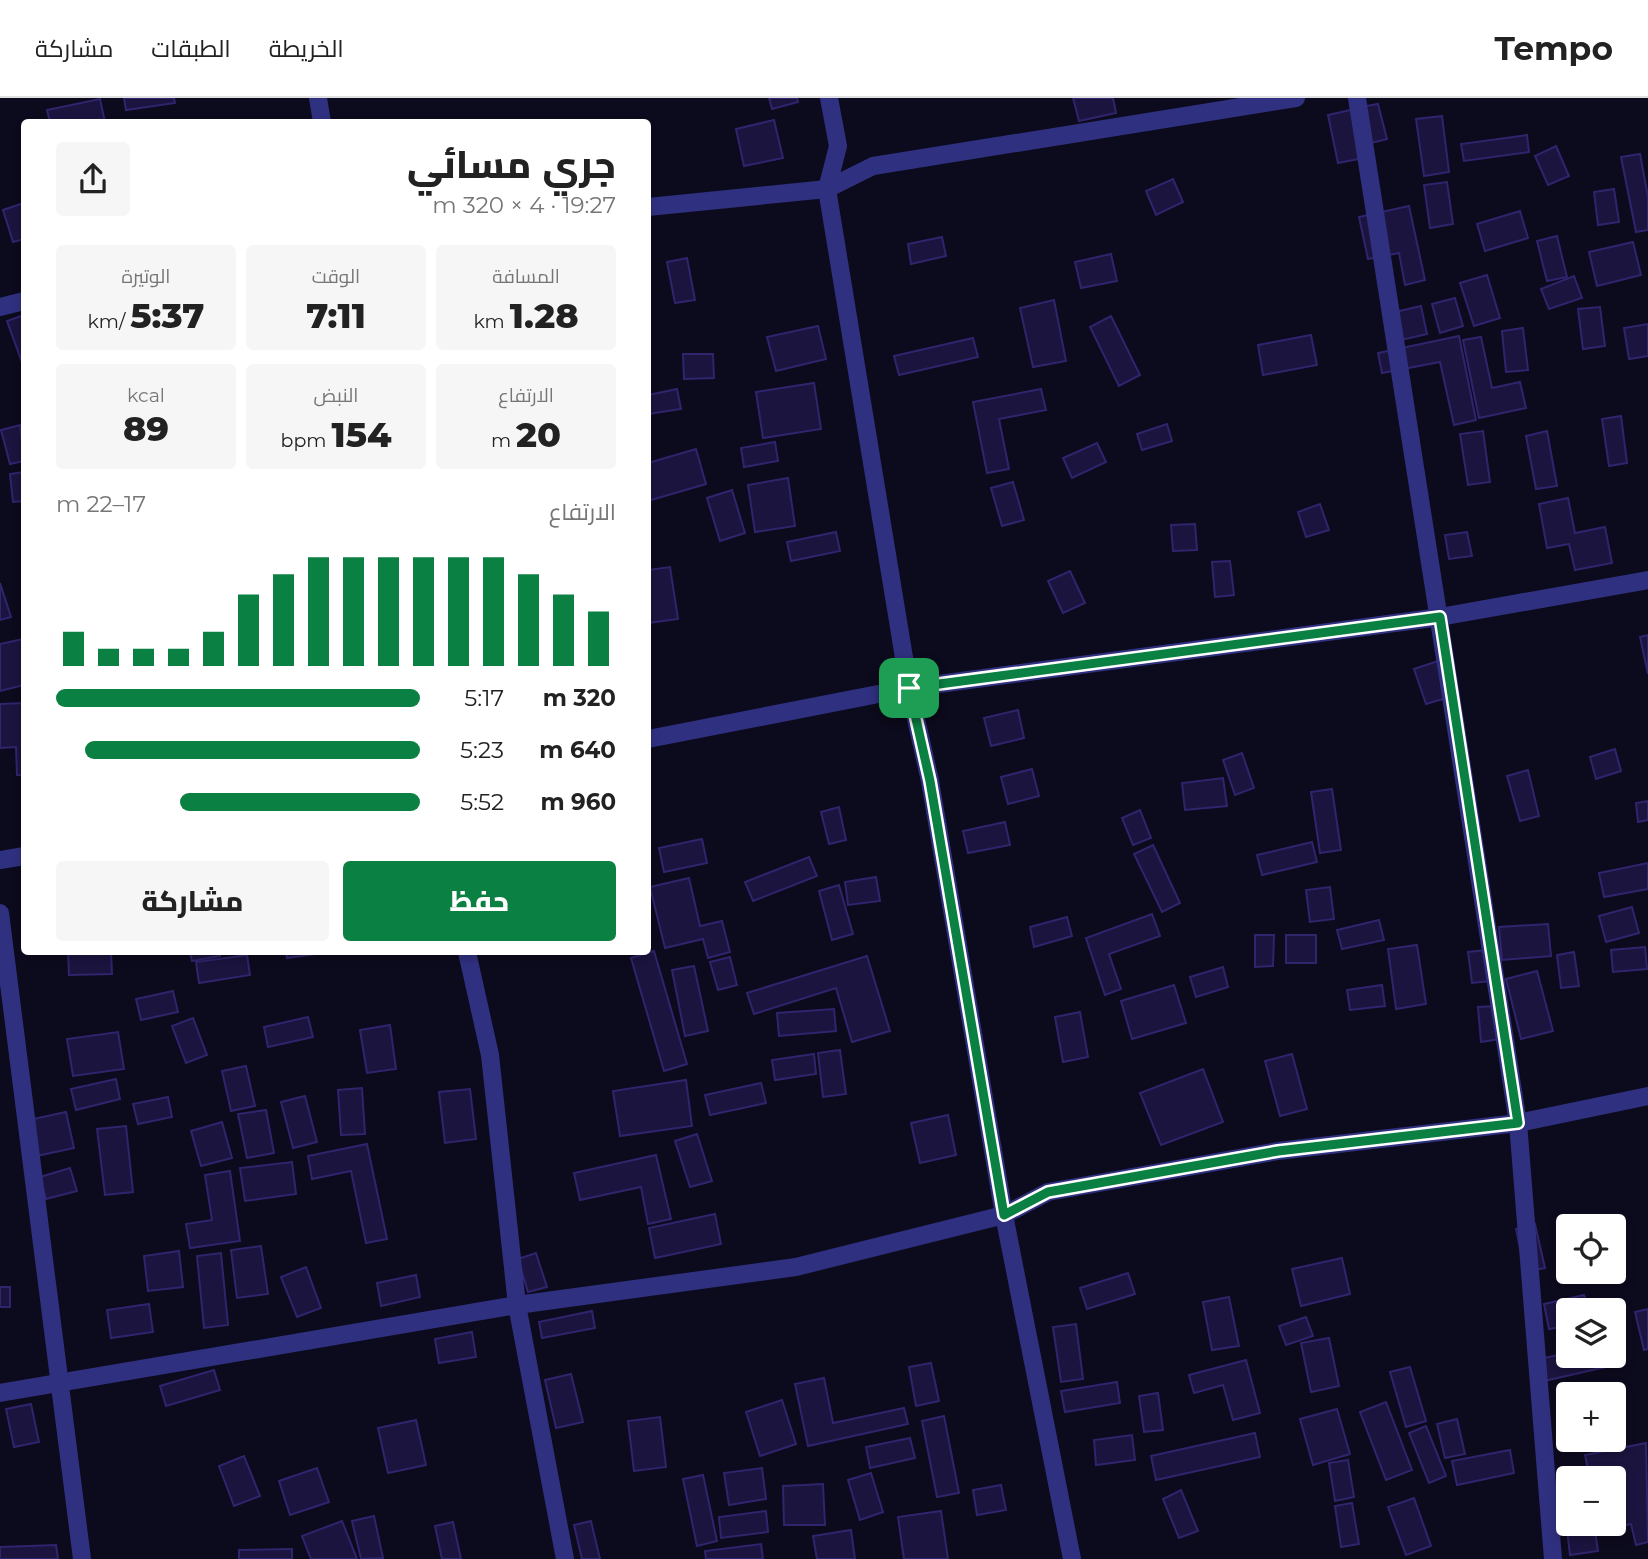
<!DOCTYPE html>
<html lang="ar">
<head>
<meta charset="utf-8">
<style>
  body { margin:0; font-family:Montserrat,Cairo,sans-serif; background:#f6f6f6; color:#222; direction:rtl; height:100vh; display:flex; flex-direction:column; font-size:26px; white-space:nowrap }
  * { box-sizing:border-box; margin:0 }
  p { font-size:23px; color:#767676 }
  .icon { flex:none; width:38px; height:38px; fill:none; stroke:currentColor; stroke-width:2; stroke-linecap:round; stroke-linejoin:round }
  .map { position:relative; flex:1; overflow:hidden; direction:ltr }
  .details { position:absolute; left:21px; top:21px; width:630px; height:836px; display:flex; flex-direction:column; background:#fff; border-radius:7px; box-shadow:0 4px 10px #0003; direction:rtl }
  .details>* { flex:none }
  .controls { position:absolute; left:1556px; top:1116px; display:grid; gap:14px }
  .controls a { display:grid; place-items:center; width:70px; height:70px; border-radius:7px; background:#fff; box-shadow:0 4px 10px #0003; font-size:35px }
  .pin { position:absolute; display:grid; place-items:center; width:60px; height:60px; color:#fff; margin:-30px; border-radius:14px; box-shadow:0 4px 10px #0006 }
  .round { display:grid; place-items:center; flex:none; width:74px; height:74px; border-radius:7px; background:#f6f6f6 }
  .overview { display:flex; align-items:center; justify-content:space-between; height:119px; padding:0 35px }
  h1 { font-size:38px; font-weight:800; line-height:52px }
  .metrics { display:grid; grid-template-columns:repeat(3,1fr); gap:10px; height:119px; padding:7px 35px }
  .metrics div { display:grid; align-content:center; border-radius:7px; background:#f6f6f6; text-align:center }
  .metrics b { font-size:35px; font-weight:800 }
  .metrics small { font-size:19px; font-weight:400 }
  .metrics p { font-size:19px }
  .chart { height:196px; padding:14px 35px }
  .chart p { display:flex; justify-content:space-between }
  .chart svg { width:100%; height:126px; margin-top:7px; stroke:#0b8043; stroke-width:6 }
  .action { display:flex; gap:14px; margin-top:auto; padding:14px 35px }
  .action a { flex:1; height:80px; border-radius:7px; background:#0b8043; color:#fff; font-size:28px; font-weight:800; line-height:80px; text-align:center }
  .action a+a { background:#f6f6f6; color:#222 }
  ul { padding:0 35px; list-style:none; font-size:23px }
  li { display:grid; grid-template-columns:112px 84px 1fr; align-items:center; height:52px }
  li i { height:18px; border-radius:9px; background:#0b8043 }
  header { display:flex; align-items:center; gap:42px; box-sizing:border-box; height:98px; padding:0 35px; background:#fff; border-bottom:2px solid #e0e0e0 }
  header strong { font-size:33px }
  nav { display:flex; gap:38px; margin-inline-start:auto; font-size:24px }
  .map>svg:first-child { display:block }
  .building { fill:#1b143f; stroke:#30246d; stroke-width:2 }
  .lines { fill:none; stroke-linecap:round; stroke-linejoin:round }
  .minor { stroke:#303080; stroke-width:18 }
  .route-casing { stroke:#fff; stroke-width:14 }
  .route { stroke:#0b8043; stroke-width:9 }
</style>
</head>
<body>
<header>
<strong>Tempo</strong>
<nav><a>الخريطة</a><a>الطبقات</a><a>مشاركة</a></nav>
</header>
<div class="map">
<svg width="1648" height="1461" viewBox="0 0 1648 1461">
  <rect width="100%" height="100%" fill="#0c0a1d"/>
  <g class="building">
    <path d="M124,0H174L175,5L126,12Z"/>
    <path d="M769,0H797L798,4L772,11Z"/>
    <path d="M1073,0H1113L1116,15L1079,23Z"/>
    <path d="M100,1L105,24H50L47,12Z"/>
    <path d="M1378,6L1387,41L1371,45L1361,9Z"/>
    <path d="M1359,10L1369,59L1338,65L1328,17Z"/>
    <path d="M1442,18L1449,74L1424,78L1416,21Z"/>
    <path d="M774,22L783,60L744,68L736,31Z"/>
    <path d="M1527,37L1529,54L1464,63L1461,46Z"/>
    <path d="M1556,48L1569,78L1548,87L1535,58Z"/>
    <path d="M1640,56L1648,99V132L1636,134L1621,59Z"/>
    <path d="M1173,81L1183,104L1156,117L1146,93Z"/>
    <path d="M1447,84L1453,126L1430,130L1424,87Z"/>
    <path d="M1614,91L1619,124L1598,127L1594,94Z"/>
    <path d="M24,105V141L13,144L3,112Z"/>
    <path d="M1409,108L1425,182L1405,187L1399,155L1368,161L1359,119Z"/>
    <path d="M1520,113L1528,140L1485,153L1477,126Z"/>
    <path d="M1557,138L1567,179L1547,183L1537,143Z"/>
    <path d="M942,139L946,158L911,166L908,146Z"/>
    <path d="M1633,144L1641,177L1597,188L1589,154Z"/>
    <path d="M1111,156L1117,183L1081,190L1075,164Z"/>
    <path d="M687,160L695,202L675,205L667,164Z"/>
    <path d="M1487,177L1500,220L1474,228L1460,185Z"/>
    <path d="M1574,178L1582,200L1549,211L1541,191Z"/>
    <path d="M1455,200L1463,228L1440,235L1432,206Z"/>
    <path d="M1054,202L1066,263L1033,269L1020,210Z"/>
    <path d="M1421,208L1427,236L1401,242L1395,214Z"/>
    <path d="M1600,209L1605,248L1583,251L1578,211Z"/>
    <path d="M24,217V270L7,223Z"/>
    <path d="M1111,218L1140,277L1119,288L1090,229Z"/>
    <path d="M1648,226V258L1629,261L1624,230Z"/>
    <path d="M818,228L826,261L776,273L767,239Z"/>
    <path d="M1523,230L1528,272L1506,274L1502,233Z"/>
    <path d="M1311,237L1317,267L1263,277L1258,247Z"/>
    <path d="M1459,238L1476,322L1454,327L1440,264L1382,275L1378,255Z"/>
    <path d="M1481,239L1492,290L1520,284L1526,310L1479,320L1463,242Z"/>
    <path d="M973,240L978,259L899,277L894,258Z"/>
    <path d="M683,256H713L714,280L684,281Z"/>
    <path d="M814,285L821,331L763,340L756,294Z"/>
    <path d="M677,291L681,311L648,316V297Z"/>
    <path d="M1041,291L1046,312L999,321L1009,371L987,375L973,304Z"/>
    <path d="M1621,318L1627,365L1609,368L1602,321Z"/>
    <path d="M1167,326L1172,343L1142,352L1137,336Z"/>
    <path d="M20,327L24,363L10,366L1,332Z"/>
    <path d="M1483,333L1490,384L1468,387L1460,336Z"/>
    <path d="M1547,333L1557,388L1536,391L1526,338Z"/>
    <path d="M775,344L778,363L744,369L741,350Z"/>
    <path d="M1097,345L1106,364L1072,380L1063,360Z"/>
    <path d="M696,351L706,386L648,403V365Z"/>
    <path d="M24,374V403L13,404L10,376Z"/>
    <path d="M788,380L795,428L755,434L748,387Z"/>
    <path d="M1013,384L1024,422L1002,428L991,390Z"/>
    <path d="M732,392L745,435L720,443L707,400Z"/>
    <path d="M1568,400L1575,435L1605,429L1612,465L1575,472L1569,446L1547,450L1539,406Z"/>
    <path d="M1320,406L1329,432L1306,439L1298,414Z"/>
    <path d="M1195,426L1197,452L1173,453L1171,427Z"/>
    <path d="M836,434L840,453L791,463L787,444Z"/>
    <path d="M1467,434L1472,458L1449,461L1445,437Z"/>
    <path d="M1230,463L1234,497L1215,499L1212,464Z"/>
    <path d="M670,469L678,521L648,525V472Z"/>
    <path d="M1070,473L1085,505L1063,515L1048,483Z"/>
    <path d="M0,485L11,519L0,522Z"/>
    <path d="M1648,537V576L1640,539Z"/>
    <path d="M23,541L24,587L0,593V546Z"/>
    <path d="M1441,562L1453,598L1426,606L1414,571Z"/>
    <path d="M24,605V677H17L16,649L0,650V606Z"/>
    <path d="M1018,612L1024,640L991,648L984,620Z"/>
    <path d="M1615,651L1621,673L1596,681L1590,659Z"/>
    <path d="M1242,655L1254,690L1235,697L1223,662Z"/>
    <path d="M1032,671L1039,698L1008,706L1001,679Z"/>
    <path d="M1528,672L1539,718L1520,723L1507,678Z"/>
    <path d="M1223,680L1227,708L1185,712L1182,685Z"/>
    <path d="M1332,691L1341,752L1320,755L1311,694Z"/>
    <path d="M1648,703V722L1638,724L1636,705Z"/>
    <path d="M839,709L846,742L829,746L821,714Z"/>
    <path d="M1140,712L1151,740L1133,747L1122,720Z"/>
    <path d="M1005,724L1010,747L968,755L963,733Z"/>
    <path d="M702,741L707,765L664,774L659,750Z"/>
    <path d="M1312,744L1317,764L1262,777L1257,757Z"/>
    <path d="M1153,747L1180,805L1162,814L1134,756Z"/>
    <path d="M809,759L817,778L753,803L745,784Z"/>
    <path d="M1648,765V791L1604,799L1599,775Z"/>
    <path d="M876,779L880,803L848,807L845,784Z"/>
    <path d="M689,780L700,828L722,823L730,854L708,860L703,841L665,850L650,789Z"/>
    <path d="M839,787L853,836L832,842L819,793Z"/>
    <path d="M1330,789L1334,821L1310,824L1306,792Z"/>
    <path d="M1632,809L1639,835L1606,844L1599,818Z"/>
    <path d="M1152,816L1160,838L1109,856L1121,891L1105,897L1086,840Z"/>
    <path d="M1067,819L1072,838L1034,849L1030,829Z"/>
    <path d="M1379,822L1384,842L1342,851L1337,832Z"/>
    <path d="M1548,826L1551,858L1502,862L1499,829Z"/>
    <path d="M1255,837H1274L1273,868L1255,869Z"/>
    <rect x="1286" y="837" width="30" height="28"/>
    <path d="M1417,847L1426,906L1396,911L1388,851Z"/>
    <path d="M1645,849L1647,871L1613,874L1611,852Z"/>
    <path d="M1486,852L1491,883L1472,885L1468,854Z"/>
    <path d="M654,853L687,966L664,973L631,860Z"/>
    <path d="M68,854H111L112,876L69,877Z"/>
    <path d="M190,854H219L220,858L192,863Z"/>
    <path d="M286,854H329L287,860Z"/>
    <path d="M1574,854L1579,888L1561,890L1557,857Z"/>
    <path d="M247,857L250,877L199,885L196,864Z"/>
    <path d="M867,858L890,933L852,944L836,890L754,916L747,895Z"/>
    <path d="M730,859L737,887L718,892L710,864Z"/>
    <path d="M694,868L708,933L685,938L672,872Z"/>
    <path d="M1223,869L1228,889L1196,899L1190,879Z"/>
    <path d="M1537,873L1553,933L1521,941L1506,881Z"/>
    <path d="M1174,887L1186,925L1132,941L1121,903Z"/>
    <path d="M1382,887L1385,908L1350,912L1347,892Z"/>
    <path d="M173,893L178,914L141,922L136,901Z"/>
    <path d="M1496,908L1500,941L1481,944L1478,909Z"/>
    <path d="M834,911L836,933L779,938L777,915Z"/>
    <path d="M1080,914L1088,959L1063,964L1055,919Z"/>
    <path d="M308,919L313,939L268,949L264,929Z"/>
    <path d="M193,920L207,957L186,965L172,928Z"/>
    <path d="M390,927L396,971L367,975L360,932Z"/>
    <path d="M118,934L124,971L73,978L67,941Z"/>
    <path d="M840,952L846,996L823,999L818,955Z"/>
    <path d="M814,956L816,976L775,982L772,962Z"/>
    <path d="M1292,956L1307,1011L1280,1018L1265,963Z"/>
    <path d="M246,968L255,1008L231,1013L222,973Z"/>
    <path d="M1203,971L1223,1024L1161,1047L1140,995Z"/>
    <path d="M116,981L120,1001L76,1012L71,991Z"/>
    <path d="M686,982L692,1028L620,1038L613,993Z"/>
    <path d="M761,985L766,1005L710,1017L705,997Z"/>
    <path d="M362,990L365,1036L341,1037L338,992Z"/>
    <path d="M470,991L476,1041L445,1045L439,994Z"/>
    <path d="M305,998L317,1044L293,1050L281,1004Z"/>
    <path d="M168,999L172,1019L138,1026L133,1006Z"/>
    <path d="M266,1012L274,1055L247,1060L238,1016Z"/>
    <path d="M66,1014L74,1050L32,1059L24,1023Z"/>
    <path d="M948,1017L956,1057L920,1065L911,1025Z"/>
    <path d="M222,1024L232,1060L201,1068L191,1033Z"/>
    <path d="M126,1028L133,1094L105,1097L97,1031Z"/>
    <path d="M697,1036L712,1083L690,1089L675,1043Z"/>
    <path d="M367,1046L387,1141L366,1145L351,1073L312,1081L308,1058Z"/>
    <path d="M656,1057L671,1121L648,1126L641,1089L580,1102L574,1075Z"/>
    <path d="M292,1064L296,1096L245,1103L240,1070Z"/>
    <path d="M70,1070L77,1093L46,1101L40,1079Z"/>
    <path d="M230,1073L240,1143L190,1150L186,1126L212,1122L205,1077Z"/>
    <path d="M715,1116L721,1146L655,1160L649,1130Z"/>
    <path d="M1535,1126L1545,1170L1525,1174L1516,1131Z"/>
    <path d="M261,1148L268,1196L237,1200L231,1152Z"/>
    <path d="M179,1153L183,1189L148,1193L144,1158Z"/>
    <path d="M221,1155L228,1227L204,1230L197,1158Z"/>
    <path d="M536,1155L547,1189L528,1194L518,1161Z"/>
    <path d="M1342,1160L1350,1196L1301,1208L1292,1171Z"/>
    <path d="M306,1169L321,1210L297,1219L281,1179Z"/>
    <path d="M1128,1175L1135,1196L1087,1211L1080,1190Z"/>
    <path d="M416,1177L420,1199L381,1208L377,1185Z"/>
    <rect x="0" y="1189" width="10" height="20"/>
    <path d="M1584,1197L1588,1213H1568V1228L1549,1231L1544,1206Z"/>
    <path d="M1229,1199L1239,1248L1212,1252L1203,1204Z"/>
    <path d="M149,1206L153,1234L111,1240L107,1212Z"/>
    <path d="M1648,1211V1251L1644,1252L1635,1214Z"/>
    <path d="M592,1213L595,1230L542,1240L539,1224Z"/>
    <path d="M1306,1219L1313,1238L1286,1247L1279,1228Z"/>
    <path d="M1076,1226L1083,1281L1061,1284L1053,1229Z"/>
    <path d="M472,1234L476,1259L439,1265L435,1241Z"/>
    <path d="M1329,1240L1339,1288L1311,1294L1301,1245Z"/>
    <path d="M1568,1255V1258H1604L1606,1269L1544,1283L1539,1261Z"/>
    <path d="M1246,1262L1260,1315L1233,1322L1223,1287L1194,1295L1189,1277Z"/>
    <path d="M931,1265L939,1303L916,1308L909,1269Z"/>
    <path d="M1410,1269L1426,1323L1406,1329L1390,1274Z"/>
    <path d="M214,1272L220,1292L166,1308L160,1288Z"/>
    <path d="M571,1276L583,1324L556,1330L545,1282Z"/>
    <path d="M824,1280L833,1325L904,1310L908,1326L808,1348L795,1286Z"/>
    <path d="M1117,1284L1120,1305L1065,1314L1061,1293Z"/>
    <path d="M1158,1295L1163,1332L1144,1334L1139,1298Z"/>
    <path d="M782,1302L796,1346L760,1358L746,1314Z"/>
    <path d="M1386,1304L1412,1372L1386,1382L1360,1314Z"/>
    <path d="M31,1306L39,1344L14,1349L6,1311Z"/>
    <path d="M1337,1311L1350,1356L1313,1367L1300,1321Z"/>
    <path d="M944,1318L959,1395L937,1399L922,1323Z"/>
    <path d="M660,1319L666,1369L634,1373L628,1323Z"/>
    <path d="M1457,1321L1465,1356L1445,1360L1437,1326Z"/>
    <path d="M416,1322L426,1367L388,1375L378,1330Z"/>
    <path d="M1426,1328L1446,1378L1429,1385L1409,1335Z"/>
    <path d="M1255,1335L1260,1359L1156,1382L1151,1358Z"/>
    <path d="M1132,1337L1135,1362L1096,1367L1094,1342Z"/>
    <path d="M910,1340L915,1360L870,1370L866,1349Z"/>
    <path d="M1646,1345L1648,1444L1636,1447L1631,1426L1601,1433L1599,1426H1614V1381H1590L1585,1357Z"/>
    <path d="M1510,1352L1514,1375L1457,1387L1452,1363Z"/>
    <path d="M244,1358L260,1398L234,1408L219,1368Z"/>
    <path d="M1348,1362L1354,1399L1335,1403L1329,1365Z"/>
    <path d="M317,1370L329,1404L290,1417L279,1383Z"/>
    <path d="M762,1370L766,1401L729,1407L724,1375Z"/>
    <path d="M871,1375L883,1414L860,1422L848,1382Z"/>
    <path d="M703,1377L717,1443L697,1448L683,1381Z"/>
    <path d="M823,1386L825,1427H784L783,1388Z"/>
    <path d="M1001,1387L1006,1412L977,1417L973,1392Z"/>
    <path d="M1181,1392L1198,1433L1179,1440L1163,1401Z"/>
    <path d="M1414,1400L1431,1448L1406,1457L1388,1409Z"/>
    <path d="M1352,1405L1359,1446L1341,1449L1335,1408Z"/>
    <path d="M1568,1405V1426H1594L1598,1453L1570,1457L1564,1406Z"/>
    <path d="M766,1413L768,1434L721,1440L719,1419Z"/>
    <path d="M941,1413L948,1461H904L898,1419Z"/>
    <path d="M374,1418L383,1460L361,1461L352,1423Z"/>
    <path d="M342,1423L357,1461H311L302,1438Z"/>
    <path d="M591,1423L600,1461H582L574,1427Z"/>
    <path d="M453,1424L461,1461H442L435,1428Z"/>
    <path d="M851,1432L855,1461H817L813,1438Z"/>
    <path d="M761,1446L763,1461H706L705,1453Z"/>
    <path d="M56,1447L58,1461H0V1449Z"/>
    <path d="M292,1451V1461H239V1452Z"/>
  </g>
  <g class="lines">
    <g class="minor">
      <path d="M318,0L322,24"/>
      <path d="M829,0L838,48L827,91L909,590L930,683L1004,1117L1072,1461"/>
      <path d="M1357,0L1518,1025L1553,1461"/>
      <path d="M648,109L827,91L873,68L1296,0"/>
      <path d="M0,209L24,203"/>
      <path d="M648,641L909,590L1440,519L1648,482"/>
      <path d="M0,762L24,758"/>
      <path d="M0,815L82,1461"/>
      <path d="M467,854L490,957L517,1207L565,1461"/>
      <path d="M0,1295L517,1207L796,1169L1004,1117L1048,1094L1278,1053L1518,1025L1648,998"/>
    </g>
  </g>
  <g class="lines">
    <g class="route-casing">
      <path id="route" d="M1440,519L1518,1025L1278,1053L1048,1094L1004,1117L930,683L909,590Z"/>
    </g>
    <use href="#route" class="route"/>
  </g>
</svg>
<div class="controls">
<a><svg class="icon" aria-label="locate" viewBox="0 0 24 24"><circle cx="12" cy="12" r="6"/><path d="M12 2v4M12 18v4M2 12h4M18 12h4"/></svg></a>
<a><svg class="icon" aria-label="layers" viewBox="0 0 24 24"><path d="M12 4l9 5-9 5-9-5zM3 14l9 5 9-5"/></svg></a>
<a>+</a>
<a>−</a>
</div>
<div class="pin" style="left:909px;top:590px;background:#1e9e55"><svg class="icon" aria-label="arrive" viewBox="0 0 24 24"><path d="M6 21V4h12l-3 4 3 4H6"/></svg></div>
<section class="details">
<div class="overview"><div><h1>جري مسائي</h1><p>19:27 · 4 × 320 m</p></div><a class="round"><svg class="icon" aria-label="share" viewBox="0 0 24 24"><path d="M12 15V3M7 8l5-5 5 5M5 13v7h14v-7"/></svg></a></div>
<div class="metrics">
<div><p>المسافة</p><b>1.28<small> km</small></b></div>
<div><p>الوقت</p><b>7:11</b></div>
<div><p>الوتيرة</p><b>5:37<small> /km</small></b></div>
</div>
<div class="metrics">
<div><p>الارتفاع</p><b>20<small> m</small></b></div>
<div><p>النبض</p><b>154<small> bpm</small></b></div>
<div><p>kcal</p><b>89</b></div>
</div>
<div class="chart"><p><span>الارتفاع</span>17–22 m</p>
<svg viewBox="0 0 160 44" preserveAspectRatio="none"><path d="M5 44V32M15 44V38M25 44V38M35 44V38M45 44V32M55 44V19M65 44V12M75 44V6M85 44V6M95 44V6M105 44V6M115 44V6M125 44V6M135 44V12M145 44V19M155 44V25"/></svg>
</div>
<ul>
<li><b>320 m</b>5:17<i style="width:100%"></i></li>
<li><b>640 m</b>5:23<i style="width:92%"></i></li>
<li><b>960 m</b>5:52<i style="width:66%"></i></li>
</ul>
<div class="action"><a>حفظ</a><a>مشاركة</a></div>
</section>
</div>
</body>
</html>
